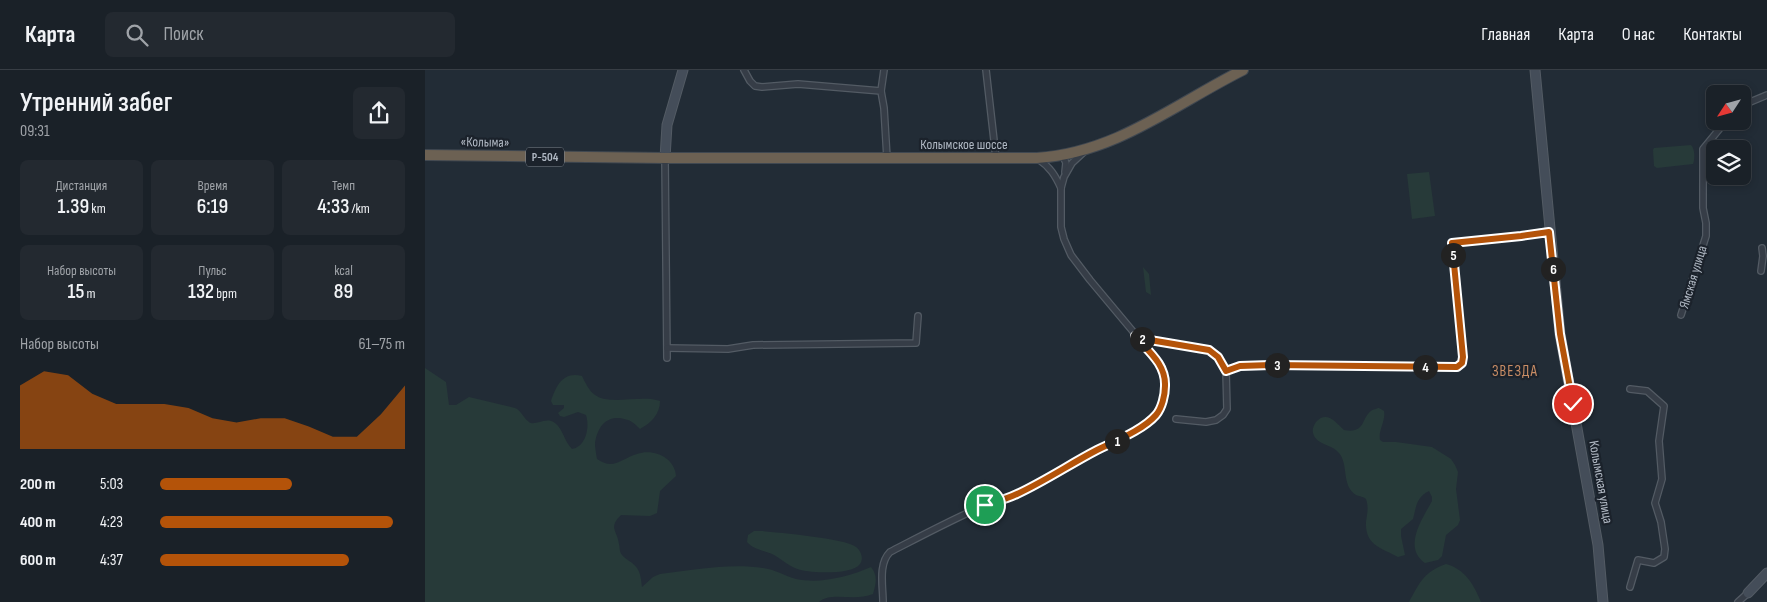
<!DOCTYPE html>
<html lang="ru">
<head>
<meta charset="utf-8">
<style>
  body { margin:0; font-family:"Sofia Sans Condensed",sans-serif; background:#232930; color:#f1f3f6; height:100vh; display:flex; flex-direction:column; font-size:19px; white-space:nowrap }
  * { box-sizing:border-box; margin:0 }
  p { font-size:16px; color:#9fa3a8 }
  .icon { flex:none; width:28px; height:28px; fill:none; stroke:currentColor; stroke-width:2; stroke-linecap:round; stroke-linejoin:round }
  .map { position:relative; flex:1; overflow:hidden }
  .details { display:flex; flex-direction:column; background:#1a2128; width:425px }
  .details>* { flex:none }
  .needle { width:32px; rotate:234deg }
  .fabs { position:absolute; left:1281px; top:15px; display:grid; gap:10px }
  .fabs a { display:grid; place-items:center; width:45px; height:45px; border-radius:8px; background:#1a2128; box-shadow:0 2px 8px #0003,0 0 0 1px #383e45; font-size:25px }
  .pin { position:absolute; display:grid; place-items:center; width:42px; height:42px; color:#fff; margin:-21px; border:2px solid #fff; border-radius:50%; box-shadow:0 1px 5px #0007 }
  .km { position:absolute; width:25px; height:25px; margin:-12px; border-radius:50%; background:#222; color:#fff; font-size:14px; line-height:25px; text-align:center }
  .round { display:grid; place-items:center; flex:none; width:52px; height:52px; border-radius:8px; background:#232930 }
  .head { display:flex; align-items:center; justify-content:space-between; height:85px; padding:0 20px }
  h1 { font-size:28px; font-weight:600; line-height:38px }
  .figures { display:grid; grid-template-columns:repeat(3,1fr); gap:8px; height:85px; padding:5px 20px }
  .figures div { display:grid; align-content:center; border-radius:8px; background:#232930; text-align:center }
  .figures b { font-size:21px; font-weight:600 }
  .figures small { font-size:14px; font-weight:400 }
  .figures p { font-size:14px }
  .chart { height:140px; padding:10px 20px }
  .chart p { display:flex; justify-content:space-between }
  .chart svg { width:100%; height:90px; margin-top:5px; fill:#b45309; opacity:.7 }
  ul { padding:0 20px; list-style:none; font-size:16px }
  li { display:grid; grid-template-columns:80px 60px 1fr; align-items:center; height:38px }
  li i { height:12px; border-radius:6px; background:#b45309 }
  header { display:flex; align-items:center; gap:30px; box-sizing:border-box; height:70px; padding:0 25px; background:#1a2128; border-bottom:1px solid #383e45 }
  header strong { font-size:24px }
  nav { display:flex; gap:28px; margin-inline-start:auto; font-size:18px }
  .search { width:350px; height:45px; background:#232930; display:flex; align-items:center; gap:12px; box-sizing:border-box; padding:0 18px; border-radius:8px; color:#9fa3a8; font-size:19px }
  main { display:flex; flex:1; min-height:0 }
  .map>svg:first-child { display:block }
  .green { fill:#273a39 }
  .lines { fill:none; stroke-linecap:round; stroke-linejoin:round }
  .street-casing { stroke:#535b64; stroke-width:8 }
  .secondary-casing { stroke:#535b64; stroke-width:11 }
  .highway-casing { stroke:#404851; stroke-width:12 }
  .street { stroke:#363d47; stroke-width:5.5 }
  .secondary { stroke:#444d59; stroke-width:9 }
  .highway { stroke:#6c6153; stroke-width:10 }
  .route-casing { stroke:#fff; stroke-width:10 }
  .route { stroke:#b45309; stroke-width:6 }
  .labels { text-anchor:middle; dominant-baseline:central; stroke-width:4.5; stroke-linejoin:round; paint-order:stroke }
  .shield { fill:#1b222b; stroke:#838b95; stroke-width:1 }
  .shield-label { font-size:12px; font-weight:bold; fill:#b0b8c3 }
  .street-label { font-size:14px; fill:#b0b8c3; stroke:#1b222b }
  .neighbourhood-label { font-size:15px; letter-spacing:1px; fill:#c98d65; stroke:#1b222b }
</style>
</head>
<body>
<header>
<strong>Карта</strong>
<div class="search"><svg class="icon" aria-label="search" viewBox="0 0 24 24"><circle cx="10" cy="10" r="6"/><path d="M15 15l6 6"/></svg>Поиск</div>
<nav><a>Главная</a><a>Карта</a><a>О нас</a><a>Контакты</a></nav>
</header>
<main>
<section class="details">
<div class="head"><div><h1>Утренний забег</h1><p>09:31</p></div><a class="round"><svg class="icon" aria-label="share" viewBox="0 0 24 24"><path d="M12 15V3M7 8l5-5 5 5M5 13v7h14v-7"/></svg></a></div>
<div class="figures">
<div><p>Дистанция</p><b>1.39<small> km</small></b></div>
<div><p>Время</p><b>6:19</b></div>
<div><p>Темп</p><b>4:33<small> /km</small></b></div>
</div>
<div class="figures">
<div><p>Набор высоты</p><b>15<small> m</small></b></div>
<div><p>Пульс</p><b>132<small> bpm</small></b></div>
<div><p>kcal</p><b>89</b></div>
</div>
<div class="chart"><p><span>Набор высоты</span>61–75 m</p>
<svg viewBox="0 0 160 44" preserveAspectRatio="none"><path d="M0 44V13L10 6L20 8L30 17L40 22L50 22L60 22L70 24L80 29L90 31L100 29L110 29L120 33L130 38L140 38L150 27L160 13V44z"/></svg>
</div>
<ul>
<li><b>200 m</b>5:03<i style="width:54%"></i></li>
<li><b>400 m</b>4:23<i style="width:95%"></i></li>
<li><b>600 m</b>4:37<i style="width:77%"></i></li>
</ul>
</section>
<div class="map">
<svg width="1342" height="532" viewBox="0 0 1342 532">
  <rect width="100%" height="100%" fill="#222c36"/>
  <g class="green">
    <path d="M1266,75C1270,79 1270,89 1268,94L1232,98L1229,96L1228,80L1229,78Z"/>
    <path d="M1004,102L1010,146L987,149L982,104Z"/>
    <path d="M718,197L724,204L726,225L721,222Z"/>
    <path d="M0,298L21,312L24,335H31L44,327L90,338C97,341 98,348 104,352C110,357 120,346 130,353C138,359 139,371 147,379C161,377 165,357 161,345L153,342L139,347L135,346L133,343L139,338V335H128L126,331C131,316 138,301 157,306C160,312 164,321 170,325C185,336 217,324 235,331C235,344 226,353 215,359C212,356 207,351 203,350C183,343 173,355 170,373C170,378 171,384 172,389C189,401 197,388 212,384C229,378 250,388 251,406L235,421L232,443L225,446L196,445C183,458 192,460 194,474C195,478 194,481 197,485C201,490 208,492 212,498C216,504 216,510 217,517L228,507L235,504C268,500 305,493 338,498C349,499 360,506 371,509C395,514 423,507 446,497C453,506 451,513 448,524C429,532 406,521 394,532H0Z"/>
    <path d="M954,338L959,341C961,351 953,360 955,370L958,372H971L1007,377L1026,389L1030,395L1033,402L1031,419L1035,450L1033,455L1021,465L1017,486L1013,490L1000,493C977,477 998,448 1007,431V427L1004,421C991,427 991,438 988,449L976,459V466L980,485L973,487C957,478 940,476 941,452C942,444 944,438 941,429C938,426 935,427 931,425C916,415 924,395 914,383C907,374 891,375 888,363C887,359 889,355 891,352C902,340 911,353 919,360C941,364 936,348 946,341C947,340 953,338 954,338Z"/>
    <path d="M329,461H337C355,463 419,468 431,477C436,481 439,488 435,494C427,505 388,503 376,500C366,498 358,490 349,485C339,480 329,480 322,472L323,465Z"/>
    <path d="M1021,494C1040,499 1049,515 1056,532H984C995,512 999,502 1021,494Z"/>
  </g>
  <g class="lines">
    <g class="street-casing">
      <g id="street">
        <path d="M319,0L325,11L330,16L337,17L373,14L456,21L459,38L462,88"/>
        <path d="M561,0L571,88"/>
        <path d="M456,21L459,0"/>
        <path d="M1318,35L1342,25"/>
        <path d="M638,86L641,93L640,102"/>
        <path d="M240,88L242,288"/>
        <path d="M613,89C625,97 630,105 636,118"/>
        <path d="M1336,201L1338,186L1337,178"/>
        <path d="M1256,245L1281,166V153L1278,138V79L1301,51"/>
        <path d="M712,267L719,269L784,280L793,287L801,301L802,339L798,345L791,350L781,352L751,349"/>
        <path d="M242,278L303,279L328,275L491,273L493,246"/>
        <path d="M801,301L815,296L846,295L1032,297L1037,293L1038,287L1027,173L1096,166L1124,161"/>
        <path d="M1205,319L1222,321L1239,336L1234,371L1237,409L1230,433L1236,452L1240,479L1239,487L1229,493L1213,490L1205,517"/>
        <path d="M458,532C458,516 453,494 465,482C496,466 526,450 558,436C568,432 580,429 590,425C618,413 644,396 671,381C686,373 724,356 733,343C742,330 741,310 736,295L665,210L646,185L639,169L636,157V118L639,107L647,93L661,80"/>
        <path d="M1313,532L1323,523"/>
      </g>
    </g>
    <g class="secondary-casing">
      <g id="secondary">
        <path d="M1110,0L1135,264L1173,475L1178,532"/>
        <path d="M240,88L242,55L258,0"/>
        <path d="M1323,523L1342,503"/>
      </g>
    </g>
    <g class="highway-casing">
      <path id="highway" d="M0,85L240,88H612C691,83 750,34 818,0"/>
    </g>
    <use href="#street" class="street"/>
    <use href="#secondary" class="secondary"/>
    <use href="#highway" class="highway"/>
  </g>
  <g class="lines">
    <g class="route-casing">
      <path id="route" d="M560,435C570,432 582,429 592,424C620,411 645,394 672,380C690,371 718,360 731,345C737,338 740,325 740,316C741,294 723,281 710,266L719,269L784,280L793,287L801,301L815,296L846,295L1032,297L1037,293L1038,287L1027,173L1096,166L1124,162L1135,264L1148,334"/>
    </g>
    <use href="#route" class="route"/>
  </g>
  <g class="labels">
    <rect class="shield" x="101" y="77.5" width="38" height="19" rx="4"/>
    <g class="shield-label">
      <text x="120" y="87">Р-504</text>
    </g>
    <g class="street-label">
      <text transform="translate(60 72) rotate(1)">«Колыма»</text>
      <text x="539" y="74">Колымское шоссе</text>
      <text transform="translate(1268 207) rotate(-73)">Ямская улица</text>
      <text transform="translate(1176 412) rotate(80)">Колымская улица</text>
    </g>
    <g class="neighbourhood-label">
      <text x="1090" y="301">ЗВЕЗДА</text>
    </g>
  </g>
</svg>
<div class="fabs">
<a><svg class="needle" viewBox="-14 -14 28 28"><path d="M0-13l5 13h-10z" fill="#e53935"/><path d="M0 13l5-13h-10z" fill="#9fa3a8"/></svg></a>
<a><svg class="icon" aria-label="layers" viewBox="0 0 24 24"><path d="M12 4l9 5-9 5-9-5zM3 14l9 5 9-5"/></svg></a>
</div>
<div class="pin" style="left:560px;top:435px;background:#1e9e55"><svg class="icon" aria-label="arrive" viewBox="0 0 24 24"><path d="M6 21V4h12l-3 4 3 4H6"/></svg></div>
<div class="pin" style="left:1148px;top:334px;background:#d93025"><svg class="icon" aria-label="check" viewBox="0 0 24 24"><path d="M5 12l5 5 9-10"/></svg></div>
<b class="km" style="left:692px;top:371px">1</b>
<b class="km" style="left:717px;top:269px">2</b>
<b class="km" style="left:852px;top:295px">3</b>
<b class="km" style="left:1000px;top:297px">4</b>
<b class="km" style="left:1028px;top:185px">5</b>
<b class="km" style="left:1128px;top:199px">6</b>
</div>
</main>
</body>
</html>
